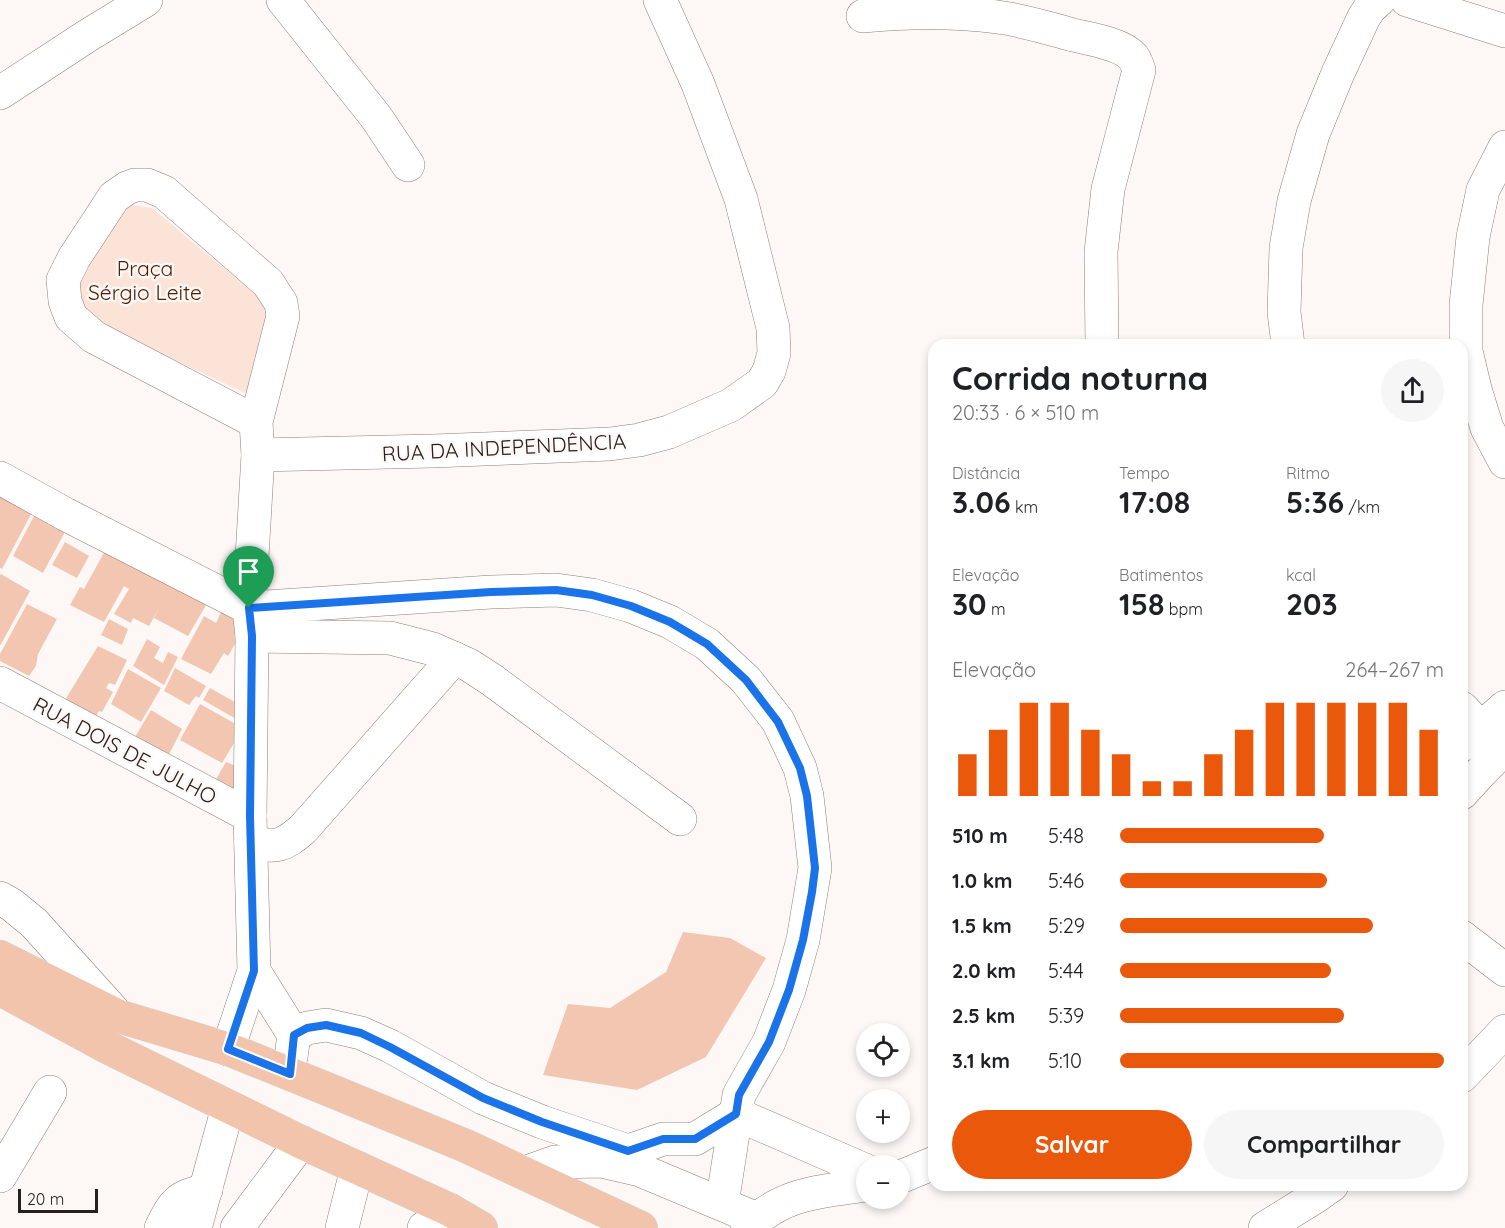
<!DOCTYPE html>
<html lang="pt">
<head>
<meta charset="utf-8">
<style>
  body { margin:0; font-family:Quicksand,sans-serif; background:#f6f6f6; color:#202124; height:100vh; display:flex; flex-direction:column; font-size:22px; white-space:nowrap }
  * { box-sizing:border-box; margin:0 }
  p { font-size:20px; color:#757577 }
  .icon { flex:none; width:33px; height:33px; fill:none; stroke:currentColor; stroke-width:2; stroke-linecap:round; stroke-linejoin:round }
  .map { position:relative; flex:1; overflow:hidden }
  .side { position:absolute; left:928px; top:339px; width:540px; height:852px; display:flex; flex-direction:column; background:#fff; border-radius:18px; box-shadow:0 3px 9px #0003 }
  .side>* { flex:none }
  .fabs { position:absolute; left:856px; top:1023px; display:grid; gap:12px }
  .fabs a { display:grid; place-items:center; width:54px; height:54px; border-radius:50%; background:#fff; box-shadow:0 3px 9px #0003; font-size:30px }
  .scale { position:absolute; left:18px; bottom:15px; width:80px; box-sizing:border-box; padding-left:6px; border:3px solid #28201c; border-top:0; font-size:16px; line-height:21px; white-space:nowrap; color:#28201c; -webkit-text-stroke:4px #fdf8f6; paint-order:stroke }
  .pin { position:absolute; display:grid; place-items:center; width:51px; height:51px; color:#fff; margin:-62px -26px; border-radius:50% 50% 50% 0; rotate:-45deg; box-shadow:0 0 6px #0007 }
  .pin .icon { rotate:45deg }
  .round { display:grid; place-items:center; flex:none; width:63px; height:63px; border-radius:32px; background:#f6f6f6 }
  .headline { display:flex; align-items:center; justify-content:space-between; height:102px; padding:0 24px }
  h1 { font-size:33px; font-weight:800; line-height:45px }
  .metrics { display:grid; grid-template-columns:repeat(3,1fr); gap:9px; height:102px; padding:6px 24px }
  .metrics div { display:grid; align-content:center }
  .metrics b { font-size:30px; font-weight:800 }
  .metrics small { font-size:16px; font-weight:400 }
  .metrics p { font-size:16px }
  .chart { height:168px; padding:12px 24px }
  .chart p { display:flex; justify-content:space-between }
  .chart svg { width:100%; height:108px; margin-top:6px; stroke:#ea580c; stroke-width:6 }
  .primary-button { display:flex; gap:12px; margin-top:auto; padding:12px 24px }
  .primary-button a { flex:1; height:69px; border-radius:36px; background:#ea580c; color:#fff; font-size:24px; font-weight:800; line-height:69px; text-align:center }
  .primary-button a+a { background:#f6f6f6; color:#202124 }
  ul { padding:0 24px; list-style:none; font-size:20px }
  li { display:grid; grid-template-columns:96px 72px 1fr; align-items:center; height:45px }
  li i { height:15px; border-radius:8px; background:#ea580c }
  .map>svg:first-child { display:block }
  .green { fill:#fbe3d8 }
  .building { fill:#f2c6b1 }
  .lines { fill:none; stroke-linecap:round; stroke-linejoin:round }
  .minor-casing { stroke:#927e74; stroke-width:34 }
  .major-casing { stroke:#d4d2d2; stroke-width:34 }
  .minor { stroke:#fff; stroke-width:33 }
  .major { stroke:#f2c4ac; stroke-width:33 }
  .route-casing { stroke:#fff; stroke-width:12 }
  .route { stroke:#1a73e8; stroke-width:8 }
  .labels { text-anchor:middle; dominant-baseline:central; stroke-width:5; stroke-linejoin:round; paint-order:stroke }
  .park-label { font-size:21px; fill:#511e00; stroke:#fdf8f6 }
  .street-label { font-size:21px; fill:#28201c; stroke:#fdf8f6 }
</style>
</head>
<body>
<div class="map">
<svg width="1505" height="1228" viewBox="0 0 1505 1228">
  <rect width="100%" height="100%" fill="#fdf8f6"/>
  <path class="green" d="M127,204L152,208L268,305L247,394L88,319L75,303L84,267Z"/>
  <g class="building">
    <path d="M0,487L37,503L2,569L0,568Z"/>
    <path d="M36,512L67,528L43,573L13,556Z"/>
    <path d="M65,542L89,556L77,578L52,565Z"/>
    <path d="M106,549L209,600L188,636L154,618L159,608L149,626L133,618L131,623L114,614L129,589L124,586L104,622L70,605L80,587L84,589Z"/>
    <path d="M1,574L30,591L0,646V575Z"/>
    <path d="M27,604L57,619L38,654L36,666L29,676L0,661V654Z"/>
    <path d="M222,610L235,618V634L239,637L228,656L224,653L211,674L181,659L204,616L216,623Z"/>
    <path d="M109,619L128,629L122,645L101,635Z"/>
    <path d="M147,639L160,647L154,658L163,663L168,652L178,657L164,685L133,666Z"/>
    <path d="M98,646L127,660L115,685L109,683L106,688L113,692L102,712L99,711L92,723L62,708L68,695Z"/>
    <path d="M175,668L206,686L199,698L196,696L189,705L164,691Z"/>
    <path d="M128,669L161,688L141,722L111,704Z"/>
    <path d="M210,688L242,706L238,720L203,700Z"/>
    <path d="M200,704L243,728L222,763L180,740Z"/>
    <path d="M151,710L182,729L166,760L132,742Z"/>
    <path d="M226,762L238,767L235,799L212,786Z"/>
    <path d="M683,932L730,938L766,958L706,1057L637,1090L543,1075L568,1004L610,1008L666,972Z"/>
  </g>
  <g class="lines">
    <g class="minor-casing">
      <g id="minor">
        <path d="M283,0L376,117L408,165"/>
        <path d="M1407,0L1505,31"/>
        <path d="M863,16C907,12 952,11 997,17C1022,20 1048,28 1073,35C1090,39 1122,44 1133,57C1136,61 1137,65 1139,70L1108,189L1101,252L1102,345"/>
        <path d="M0,93L87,36L146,0"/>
        <path d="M1505,147L1483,190L1473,237L1466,305V351L1475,389L1487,428L1505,462"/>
        <path d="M1288,345L1284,312L1286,248L1294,201L1313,134L1338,73L1364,17L1370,8L1379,0"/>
        <path d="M258,455L433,451L610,444L639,440L669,432L731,405L762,383L769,371L774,353L773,328L741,199L698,84L660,0"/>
        <path d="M0,478L65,514L249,608L491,592L556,590L592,595L631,606L670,622L707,644L746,680L778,721L800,768L807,796L815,868L803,940L789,990L769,1042L739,1095L722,1204"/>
        <path d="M252,636L390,638L433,649L469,665L492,680L680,819"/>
        <path d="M0,683L250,816"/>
        <path d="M1462,708L1481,728L1503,750"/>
        <path d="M1462,745L1505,707"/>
        <path d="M1462,793L1482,771L1505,748"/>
        <path d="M251,843C278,847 282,847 303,829L454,658"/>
        <path d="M0,898L12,905L34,923L117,1015"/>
        <path d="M1462,937L1505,970"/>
        <path d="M254,971L294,1035L291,1057"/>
        <path d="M294,1035L307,1028L326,1025L361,1033L390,1046L483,1098L542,1122L628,1151"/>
        <path d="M228,1049L254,971L250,816L252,636L249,608L258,455L256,422L283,316L281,303L268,283L164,192L147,185H135L127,188L114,197L74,258L63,280L65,301L71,317L94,337L256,422"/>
        <path d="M1462,1076L1505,1031"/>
        <path d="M608,1158L663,1139H695L736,1114L867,1171"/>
        <path d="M524,1173L555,1162L601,1161L640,1170L757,1219"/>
        <path d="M0,1176L50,1092"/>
        <path d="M900,1177L934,1163"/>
        <path d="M161,1228C175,1201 176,1198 206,1190"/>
        <path d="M195,1228L228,1107"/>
        <path d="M237,1228L301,1142"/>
        <path d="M342,1228L357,1168"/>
        <path d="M424,1228L450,1210"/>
        <path d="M747,1228C784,1192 819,1192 867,1185"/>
        <path d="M1265,1228L1315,1197L1332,1185"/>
      </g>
    </g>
    <g class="major-casing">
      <g id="major">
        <path d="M0,957L118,1016L228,1049L327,1089L466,1146L641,1228"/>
        <path d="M0,989L109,1048L301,1142L450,1210L481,1228"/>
      </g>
    </g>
    <use href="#minor" class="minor"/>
    <use href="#major" class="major"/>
  </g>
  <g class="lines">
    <g class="route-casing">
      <path id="route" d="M556,590L592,595L631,606L670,622L707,644L746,680L778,722L800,768L807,796L815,868L812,892L803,940L789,990L769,1042L739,1095L736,1114L695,1139H663L628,1151L542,1122L483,1098L390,1047L361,1033L326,1025L307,1028L294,1035L290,1074L228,1049L254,971L250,816L252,636L249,608L491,592Z"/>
    </g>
    <use href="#route" class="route"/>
  </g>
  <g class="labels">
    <g class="park-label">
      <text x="145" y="268">Praça<tspan x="145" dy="24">Sérgio Leite</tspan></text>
    </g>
    <g class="street-label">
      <text transform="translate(504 447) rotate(-3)">RUA DA INDEPENDÊNCIA</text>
      <text transform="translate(125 750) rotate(28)">RUA DOIS DE JULHO</text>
    </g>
  </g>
</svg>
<div class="fabs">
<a><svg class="icon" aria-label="locate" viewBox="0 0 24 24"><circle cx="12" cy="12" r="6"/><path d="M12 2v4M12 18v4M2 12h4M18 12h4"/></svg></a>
<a>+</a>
<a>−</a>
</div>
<div class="scale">20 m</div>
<div class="pin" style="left:249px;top:608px;background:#1e9e55"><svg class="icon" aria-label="arrive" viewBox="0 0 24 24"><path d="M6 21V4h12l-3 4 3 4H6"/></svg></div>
<section class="side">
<div class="headline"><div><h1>Corrida noturna</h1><p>20:33 · 6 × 510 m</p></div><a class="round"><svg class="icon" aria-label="share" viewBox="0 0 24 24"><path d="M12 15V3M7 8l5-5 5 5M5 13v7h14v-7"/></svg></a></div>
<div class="metrics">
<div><p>Distância</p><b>3.06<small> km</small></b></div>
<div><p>Tempo</p><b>17:08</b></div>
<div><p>Ritmo</p><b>5:36<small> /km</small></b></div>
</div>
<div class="metrics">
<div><p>Elevação</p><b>30<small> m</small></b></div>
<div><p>Batimentos</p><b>158<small> bpm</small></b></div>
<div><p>kcal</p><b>203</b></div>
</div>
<div class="chart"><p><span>Elevação</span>264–267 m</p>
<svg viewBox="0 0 160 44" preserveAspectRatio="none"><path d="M5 44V27M15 44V17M25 44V6M35 44V6M45 44V17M55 44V27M65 44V38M75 44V38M85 44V27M95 44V17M105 44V6M115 44V6M125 44V6M135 44V6M145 44V6M155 44V17"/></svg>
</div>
<ul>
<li><b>510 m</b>5:48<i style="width:63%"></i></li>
<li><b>1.0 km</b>5:46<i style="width:64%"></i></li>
<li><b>1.5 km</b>5:29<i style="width:78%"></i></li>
<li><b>2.0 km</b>5:44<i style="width:65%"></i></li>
<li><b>2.5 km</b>5:39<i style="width:69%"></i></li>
<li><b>3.1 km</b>5:10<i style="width:100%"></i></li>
</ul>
<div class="primary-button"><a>Salvar</a><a>Compartilhar</a></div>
</section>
</div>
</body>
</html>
